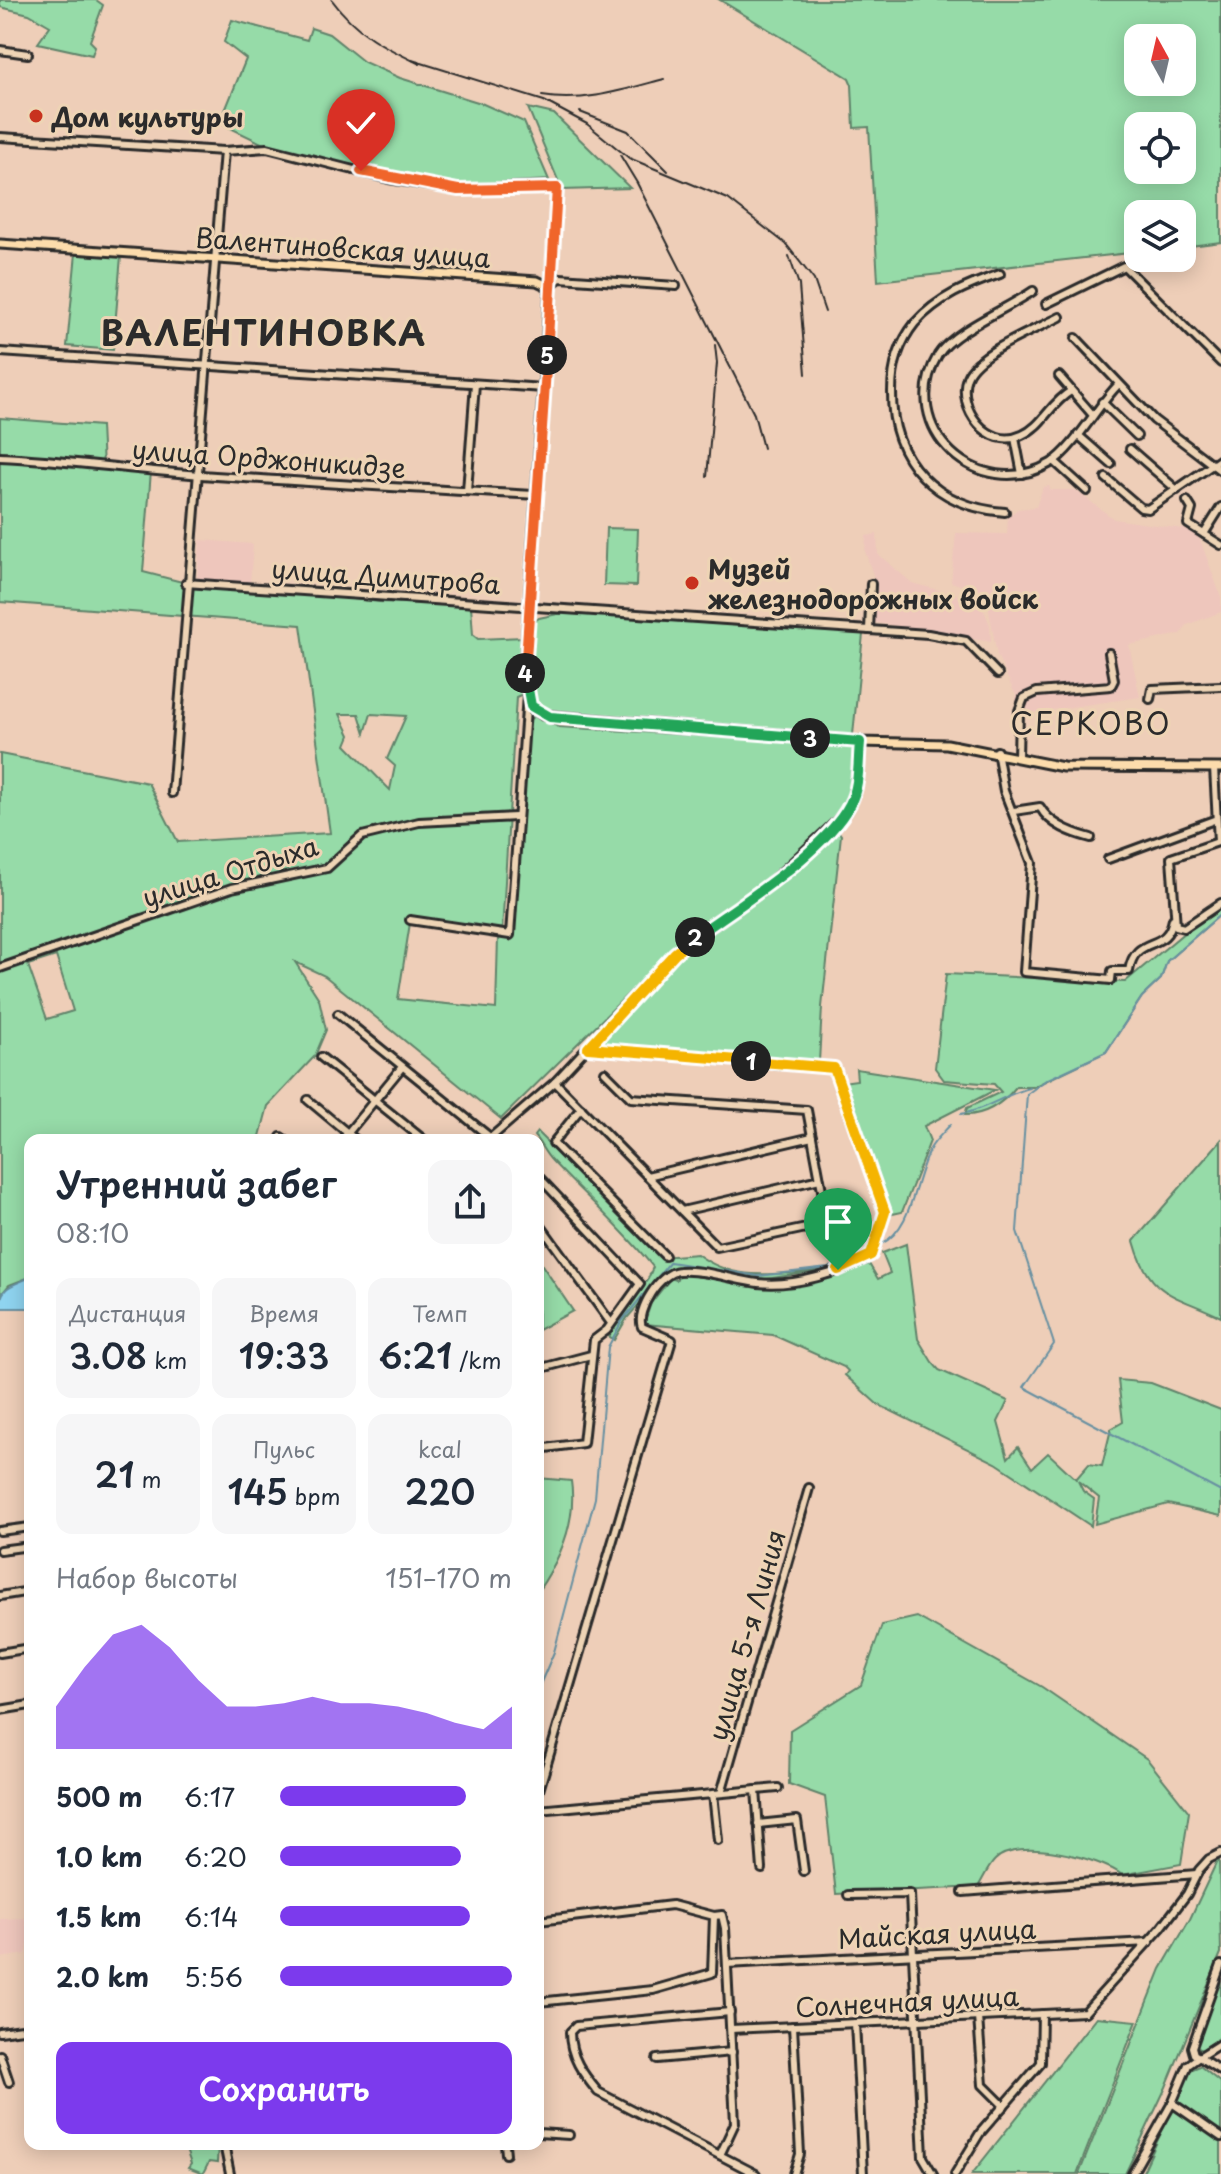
<!DOCTYPE html>
<html lang="ru">
<head>
<meta charset="utf-8">
<style>
  body { margin:0; font-family:"Playpen Sans",sans-serif; background:#f6f6f7; color:#1f2937; height:100vh; display:flex; flex-direction:column; font-size:30px; white-space:nowrap }
  * { box-sizing:border-box; margin:0 }
  p { font-size:26px; color:#747a83 }
  .icon { flex:none; width:44px; height:44px; fill:none; stroke:currentColor; stroke-width:2; stroke-linecap:round; stroke-linejoin:round }
  .map { position:relative; flex:1; overflow:hidden }
  .drawer { position:absolute; left:24px; top:1134px; width:520px; height:1016px; display:flex; flex-direction:column; background:#fff; border-radius:16px; box-shadow:0 4px 20px #0003 }
  .drawer>* { flex:none }
  .needle { width:52px; rotate:352deg }
  .controls { position:absolute; left:1124px; top:24px; display:grid; gap:16px }
  .controls a { display:grid; place-items:center; width:72px; height:72px; border-radius:16px; background:#fff; box-shadow:0 4px 20px #0003; font-size:40px }
  .pin { position:absolute; display:grid; place-items:center; width:68px; height:68px; color:#fff; margin:-82px -34px; border-radius:50% 50% 50% 0; rotate:-45deg; box-shadow:0 0 8px #0007 }
  .pin .icon { rotate:45deg }
  .km { position:absolute; width:40px; height:40px; margin:-20px; border-radius:50%; background:#222; color:#fff; font-size:22px; line-height:40px; text-align:center }
  .round { display:grid; place-items:center; flex:none; width:84px; height:84px; border-radius:16px; background:#f6f6f7 }
  .summary { display:flex; align-items:center; justify-content:space-between; height:136px; padding:0 32px }
  h1 { font-size:36px; font-weight:600; line-height:60px }
  .stats { display:grid; grid-template-columns:repeat(3,1fr); gap:12px; height:136px; padding:8px 32px }
  .stats div { display:grid; align-content:center; border-radius:16px; background:#f6f6f7; text-align:center }
  .stats b { font-size:34px; font-weight:600 }
  .stats small { font-size:22px; font-weight:400 }
  .stats p { font-size:22px }
  .chart { height:224px; padding:16px 32px }
  .chart p { display:flex; justify-content:space-between }
  .chart svg { width:100%; height:144px; margin-top:8px; fill:#7c3aed; opacity:.7 }
  .button { display:flex; gap:16px; margin-top:auto; padding:16px 32px }
  .button a { flex:1; height:92px; border-radius:16px; background:#7c3aed; color:#fff; font-size:32px; font-weight:600; line-height:92px; text-align:center }
  ul { padding:0 32px; list-style:none; font-size:26px }
  li { display:grid; grid-template-columns:128px 96px 1fr; align-items:center; height:60px }
  li i { height:20px; border-radius:10px; background:#7c3aed }
  .map>svg:first-child { display:block }
  .built { fill:#eec6bc }
  .green { fill:#96dba8; stroke:#60836a; stroke-width:2; fill-rule:evenodd }
  .water { fill:#8fd4f0; stroke:#6790a1; stroke-width:2 }
  .lines { fill:none; stroke-linecap:round; stroke-linejoin:round }
  .stream { stroke:#6790a1; stroke-width:2 }
  .minor-casing { stroke:#2b2b2b; stroke-width:12 }
  .major-casing { stroke:#2b2b2b; stroke-width:13 }
  .minor { stroke:#eed4b5; stroke-width:6 }
  .major { stroke:#fcdcac; stroke-width:7 }
  .rail { stroke:#2b2b2b; stroke-width:2 }
  .split-1-casing { stroke:#fff; stroke-width:16 }
  .split-2-casing { stroke:#fff; stroke-width:16 }
  .split-3-casing { stroke:#fff; stroke-width:16 }
  .split-4-casing { stroke:#fff; stroke-width:16 }
  .split-5-casing { stroke:#fff; stroke-width:16 }
  .split-6-casing { stroke:#fff; stroke-width:16 }
  .split-1 { stroke:#f5b400; stroke-width:10 }
  .split-2 { stroke:#f5b400; stroke-width:10 }
  .split-3 { stroke:#22a559; stroke-width:10 }
  .split-4 { stroke:#22a559; stroke-width:10 }
  .split-5 { stroke:#f0652b; stroke-width:10 }
  .split-6 { stroke:#f0652b; stroke-width:10 }
  .poi-dot { fill:#c8321e; stroke:#eed4b5; stroke-width:3 }
  .labels { text-anchor:middle; dominant-baseline:central; stroke-width:6; stroke-linejoin:round; paint-order:stroke }
  .poi-label { font-size:26px; font-weight:bold; fill:#2b2b2b; stroke:#eed4b5; text-anchor:start }
  .street-label { font-size:26px; fill:#2b2b2b; stroke:#eed4b5 }
  .quarter-label { font-size:30px; letter-spacing:2px; fill:#2b2b2b; stroke:#eed4b5 }
  .district-label { font-size:34px; font-weight:bold; letter-spacing:2px; fill:#2b2b2b; stroke:#eed4b5 }
</style>
</head>
<body>
<div class="map">
<svg width="1221" height="2174" viewBox="0 0 1221 2174">
  <rect width="100%" height="100%" fill="#eeceb8"/>
  <filter id="ink" filterUnits="userSpaceOnUse"><feTurbulence type="fractalNoise" baseFrequency=".0125" numOctaves="2"/><feDisplacementMap in="SourceGraphic" scale="16" xChannelSelector="R" yChannelSelector="G"/><feConvolveMatrix kernelMatrix="1 2 1 2 8 2 1 2 1" color-interpolation-filters="sRGB"/></filter>
  <g filter="url(#ink)">
    <g class="built">
      <path d="M1049,486L1051,490H1075L1114,519L1197,531L1221,597V612L1187,625L1181,634L1129,645L1140,697L1016,715V696L997,655L986,593L951,582L956,533L1007,534L1008,516L1018,509L1036,507L1043,487Z"/>
      <path d="M877,534L878,554L912,583L980,601L990,625L991,642L872,622L875,581L865,551L866,536Z"/>
      <path d="M200,540L253,544L250,584L197,580Z"/>
      <path d="M25,1918L30,1937L26,1954L0,1958V1919Z"/>
    </g>
    <g class="green">
      <path d="M0,0H96L103,5L90,41L95,46L92,55L38,43L50,26L29,14L0,7Z"/>
      <path d="M720,0H1221V242L1182,247V214H1138V252L878,281L869,127L854,128L852,85L849,78ZM1138,38H1182V82H1138ZM1138,126H1182V170H1138Z"/>
      <path d="M232,20L307,40L311,28L329,34L364,62L400,78L481,103L524,122L549,180L457,185L278,151L220,123L246,59L224,42Z"/>
      <path d="M528,108L554,114L630,188L562,190Z"/>
      <path d="M76,253L121,256L113,350L67,346Z"/>
      <path d="M0,418L101,426L103,467L151,471L143,572L186,583L287,590L379,602L471,605L473,635L478,639L525,637L526,627L539,618L562,613L863,634L853,735L846,740L645,719L561,716L536,710L525,693L516,697L502,932L510,940L528,721L534,716L559,727L854,745L857,750L850,792L840,812L763,883L692,931L501,1119L325,976L295,962L319,999L326,1030L315,1056L268,1106L259,1140H30V1277L9,1285L0,1296V754L148,783L178,842L330,833L301,625L0,602ZM340,714H359L365,733L371,714L406,716L387,759L395,766L390,790L346,745L350,735ZM410,923L498,937L496,1009L398,999ZM56,956L73,1011L47,1019L28,965Z"/>
      <path d="M606,528L638,529L636,586L604,585Z"/>
      <path d="M836,828L841,835L822,1007L819,1062L599,1047L595,1043L677,956L747,906Z"/>
      <path d="M1221,902V914L1167,961L1161,979L1142,997L1106,1052L1033,1087H1016C1003,1103 986,1115 965,1115L967,1108L1001,1092L994,1084L944,1080L935,1068L946,974L1125,982Z"/>
      <path d="M856,1069L995,1090L924,1126L930,1141L902,1212L888,1215L842,1082L857,1080Z"/>
      <path d="M537,1132L661,1257L697,1254C738,1285 779,1272 826,1270L759,1280L671,1268L627,1318L614,1340L606,1334L648,1279L653,1267C624,1230 584,1195 552,1161C544,1153 540,1142 534,1136Z"/>
      <path d="M1221,1140V1317C1174,1294 1149,1297 1134,1241Z"/>
      <path d="M906,1244L918,1339L932,1362L939,1370L1008,1401L998,1422L1008,1458L1018,1447L1032,1468L1048,1453L1076,1479L1089,1464L1102,1466L1111,1429L1123,1422L1118,1380L1151,1383L1221,1410V1516L1168,1504L1095,1524L1099,1498L1078,1481L1083,1491L1094,1499L1091,1526L996,1463L877,1404L845,1375L848,1371L844,1367L773,1335L644,1324L651,1303L671,1278L676,1280L681,1274L761,1286L790,1285L869,1264L878,1279L890,1273L882,1253Z"/>
      <path d="M538,1259L573,1311L538,1330Z"/>
      <path d="M538,1478L571,1481C577,1521 561,1558 538,1591Z"/>
      <path d="M917,1617L1042,1687L1147,1759L1189,1812L1181,1864L1122,1875C1101,1858 1016,1837 995,1860C988,1867 983,1879 978,1887L836,1894L825,1797L789,1784L790,1730L861,1685L882,1625Z"/>
      <path d="M1219,1857L1221,1953L1166,2087L1125,2174H1079L1161,1969L1190,1919Z"/>
      <path d="M1221,1975V2037L1201,2050L1195,2045Z"/>
      <path d="M1096,2017L1137,2021L1077,2174H972Z"/>
      <path d="M1200,2066L1221,2083V2174H1142L1190,2070Z"/>
      <path d="M184,2144H218L217,2163L209,2162L203,2174L188,2168L191,2164Z"/>
    </g>
    <path class="water" d="M30,1277V1308H0C0,1285 13,1286 30,1277Z"/>
    <g class="lines">
      <g class="stream">
        <path d="M1221,914L1167,961L1161,979L1142,997L1106,1052L1046,1080L1027,1094L1017,1231L1054,1344L1024,1387L1221,1492"/>
        <path d="M961,1114C986,1110 1005,1094 1030,1088"/>
        <path d="M881,1244C913,1229 914,1178 930,1149C935,1140 944,1132 951,1124"/>
        <path d="M538,1689L554,1652L595,1498L608,1347L622,1321L670,1262L758,1276L828,1268L870,1250"/>
      </g>
      <g class="minor-casing">
        <g id="minor">
          <path d="M0,50L28,54"/>
          <path d="M0,137L224,151L267,148L389,179L458,190L557,188L550,287"/>
          <path d="M1000,274C968,285 938,297 915,323C899,343 892,367 892,392C891,462 937,507 1005,512"/>
          <path d="M552,284L560,278L676,286"/>
          <path d="M1033,291C1007,309 953,331 938,355C895,428 979,505 1051,463C1074,449 1097,406 1118,385"/>
          <path d="M1046,304L1124,266L1221,363"/>
          <path d="M1060,317C1037,329 977,352 967,377C956,407 988,451 1022,435C1043,426 1049,404 1071,391"/>
          <path d="M1076,338L1154,420L1221,471"/>
          <path d="M0,352L544,388"/>
          <path d="M1059,376L1092,414"/>
          <path d="M1102,402L1137,436"/>
          <path d="M1078,435L1111,464"/>
          <path d="M1015,438L1022,474"/>
          <path d="M1130,449L1177,490"/>
          <path d="M0,457C67,460 133,470 201,475C312,483 425,489 536,495"/>
          <path d="M1054,461L1087,491"/>
          <path d="M1106,478L1141,508L1148,509L1221,459"/>
          <path d="M467,491L475,384"/>
          <path d="M1187,501L1192,509L1188,524L1221,545"/>
          <path d="M1204,534L1221,507"/>
          <path d="M186,583L928,634L966,641L998,674"/>
          <path d="M869,630L871,584"/>
          <path d="M1150,699L1152,689L1221,686"/>
          <path d="M997,751L1004,791L1032,863L1024,972L1111,980L1112,971H1129C1135,933 1167,954 1173,919"/>
          <path d="M1018,757L1019,711L1024,698L1037,692L1111,686L1114,680L1109,653"/>
          <path d="M1214,768L1218,842"/>
          <path d="M172,793L224,151"/>
          <path d="M1014,811L1040,807C1050,825 1072,833 1091,838"/>
          <path d="M1221,841L1171,858L1176,926L1184,928L1221,903"/>
          <path d="M1108,859L1214,820"/>
          <path d="M410,920L510,935L527,695"/>
          <path d="M0,968L232,888L327,868L362,836L419,822L516,817"/>
          <path d="M338,1014L491,1138"/>
          <path d="M321,1057L424,1140"/>
          <path d="M555,1082L717,1247L825,1224L827,1217L807,1110L631,1098L605,1072"/>
          <path d="M308,1100L356,1140"/>
          <path d="M581,1108L553,1143L665,1256"/>
          <path d="M281,1137L285,1140"/>
          <path d="M342,1140L402,1067"/>
          <path d="M488,1140L555,1082L675,953L765,888L840,818L851,803L856,785L860,742"/>
          <path d="M538,1176L640,1284L607,1330L594,1340L583,1443L538,1449"/>
          <path d="M647,1176L812,1137"/>
          <path d="M682,1211L820,1179"/>
          <path d="M538,1222L611,1323"/>
          <path d="M538,1369L591,1355"/>
          <path d="M0,1531L30,1527"/>
          <path d="M0,1550L30,1546"/>
          <path d="M0,1596L30,1591"/>
          <path d="M0,1653L30,1648"/>
          <path d="M0,1710L30,1705"/>
          <path d="M756,1790L762,1869"/>
          <path d="M721,1793L809,1488"/>
          <path d="M538,1794L672,1340L642,1327C635,1311 660,1272 679,1271C705,1269 733,1280 758,1283C795,1287 840,1273 871,1255L885,1212L834,1068L588,1048"/>
          <path d="M713,1794L718,1840"/>
          <path d="M538,1810L778,1788"/>
          <path d="M758,1824L797,1820L804,1871"/>
          <path d="M963,1892L1197,1874"/>
          <path d="M848,1895L910,1894L923,2157L933,2174"/>
          <path d="M714,1916L722,1915L725,1928L735,2123L720,2155"/>
          <path d="M538,1921L672,1905L714,1916L712,1973L653,1990L538,2002"/>
          <path d="M727,1964L1149,1942"/>
          <path d="M730,2012L576,2026L570,2032C570,2057 583,2074 598,2092L756,2174"/>
          <path d="M978,2017L983,2085L1004,2106"/>
          <path d="M855,2023L863,2174"/>
          <path d="M793,2026L800,2154L794,2174"/>
          <path d="M731,2029L1085,2012L1161,1928L1187,1894L1199,1870L1209,1859L1221,1853"/>
          <path d="M0,2032L30,2028"/>
          <path d="M0,2055L9,2082"/>
          <path d="M1199,2057L1221,2071"/>
          <path d="M1199,2057L1221,2043"/>
          <path d="M657,2059L732,2052"/>
          <path d="M1172,2103L1221,2137"/>
          <path d="M538,2133L569,2135"/>
          <path d="M224,2144L230,2174"/>
          <path d="M505,2144L506,2154"/>
          <path d="M955,2174L980,2133L1041,2063L1042,2014"/>
          <path d="M1132,2174L1172,2103L1188,2065L1199,2057L1194,2054L1192,2047L1221,1965"/>
        </g>
      </g>
      <g class="major-casing">
        <path id="major" d="M0,244L537,281L550,287L524,678L531,706L543,715L860,742L947,744L1063,767L1221,768"/>
      </g>
      <use href="#minor" class="minor"/>
      <use href="#major" class="major"/>
      <g class="rail">
        <path d="M332,0C356,33 384,47 420,64"/>
        <path d="M412,60L544,101L587,124L629,158L728,199L786,244L814,280L825,312"/>
        <path d="M542,96C584,103 623,90 664,79"/>
        <path d="M580,112L628,131L668,171"/>
        <path d="M620,155L637,183L754,414L763,448"/>
        <path d="M789,256L799,285L806,374"/>
        <path d="M707,477L717,363L715,345"/>
      </g>
    </g>
  </g>
  <g class="lines" filter="url(#ink)">
    <g class="split-1-casing">
      <path id="split-1" d="M751,1061L834,1068L885,1212L871,1255L838,1270"/>
    </g>
    <g class="split-2-casing">
      <path id="split-2" d="M695,937L675,953L588,1048L751,1061"/>
    </g>
    <g class="split-3-casing">
      <path id="split-3" d="M695,937C739,905 825,852 850,804C860,786 858,762 860,742L810,738"/>
    </g>
    <g class="split-4-casing">
      <path id="split-4" d="M525,673L531,706L550,717L810,738"/>
    </g>
    <g class="split-5-casing">
      <path id="split-5" d="M525,673L547,355"/>
    </g>
    <g class="split-6-casing">
      <path id="split-6" d="M361,171L458,190L557,188L547,355"/>
    </g>
    <use href="#split-1" class="split-1"/>
    <use href="#split-2" class="split-2"/>
    <use href="#split-3" class="split-3"/>
    <use href="#split-4" class="split-4"/>
    <use href="#split-5" class="split-5"/>
    <use href="#split-6" class="split-6"/>
  </g>
  <g class="poi-dot">
    <circle cx="36" cy="116" r="8"/>
    <circle cx="692" cy="583" r="8"/>
  </g>
  <g class="labels">
    <g class="poi-label">
      <text x="52" y="116">Дом культуры</text>
      <text x="708" y="568">Музей<tspan x="708" dy="30">железнодорожных войск</tspan></text>
    </g>
    <g class="street-label">
      <text transform="translate(343 247) rotate(4)">Валентиновская улица</text>
      <text transform="translate(269 458) rotate(4)">улица Орджоникидзе</text>
      <text transform="translate(386 576) rotate(4)">улица Димитрова</text>
      <text transform="translate(230 871) rotate(-17)">улица Отдыха</text>
      <text transform="translate(746 1635) rotate(-74)">улица 5-я Линия</text>
      <text transform="translate(937 1933) rotate(-3)">Майская улица</text>
      <text transform="translate(907 2001) rotate(-3)">Солнечная улица</text>
    </g>
    <g class="quarter-label">
      <text x="1091" y="722">СЕРКОВО</text>
    </g>
    <g class="district-label">
      <text x="264" y="332">ВАЛЕНТИНОВКА</text>
    </g>
  </g>
</svg>
<div class="controls">
<a><svg class="needle" viewBox="-14 -14 28 28"><path d="M0-13l5 13h-10z" fill="#e53935"/><path d="M0 13l5-13h-10z" fill="#747a83"/></svg></a>
<a><svg class="icon" aria-label="locate" viewBox="0 0 24 24"><circle cx="12" cy="12" r="6"/><path d="M12 2v4M12 18v4M2 12h4M18 12h4"/></svg></a>
<a><svg class="icon" aria-label="layers" viewBox="0 0 24 24"><path d="M12 4l9 5-9 5-9-5zM3 14l9 5 9-5"/></svg></a>
</div>
<div class="pin" style="left:838px;top:1270px;background:#1e9e55"><svg class="icon" aria-label="arrive" viewBox="0 0 24 24"><path d="M6 21V4h12l-3 4 3 4H6"/></svg></div>
<div class="pin" style="left:361px;top:171px;background:#d93025"><svg class="icon" aria-label="check" viewBox="0 0 24 24"><path d="M5 12l5 5 9-10"/></svg></div>
<b class="km" style="left:751px;top:1061px">1</b>
<b class="km" style="left:695px;top:937px">2</b>
<b class="km" style="left:810px;top:738px">3</b>
<b class="km" style="left:525px;top:673px">4</b>
<b class="km" style="left:547px;top:355px">5</b>
<section class="drawer">
<div class="summary"><div><h1>Утренний забег</h1><p>08:10</p></div><a class="round"><svg class="icon" aria-label="share" viewBox="0 0 24 24"><path d="M12 15V3M7 8l5-5 5 5M5 13v7h14v-7"/></svg></a></div>
<div class="stats">
<div><p>Дистанция</p><b>3.08<small> km</small></b></div>
<div><p>Время</p><b>19:33</b></div>
<div><p>Темп</p><b>6:21<small> /km</small></b></div>
</div>
<div class="stats">
<div><b>21<small> m</small></b></div>
<div><p>Пульс</p><b>145<small> bpm</small></b></div>
<div><p>kcal</p><b>220</b></div>
</div>
<div class="chart"><p><span>Набор высоты</span>151–170 m</p>
<svg viewBox="0 0 160 44" preserveAspectRatio="none"><path d="M0 44V31L10 19L20 9L30 6L40 13L50 23L60 31L70 31L80 30L90 28L100 30L110 30L120 31L130 33L140 36L150 38L160 31V44z"/></svg>
</div>
<ul>
<li><b>500 m</b>6:17<i style="width:80%"></i></li>
<li><b>1.0 km</b>6:20<i style="width:78%"></i></li>
<li><b>1.5 km</b>6:14<i style="width:82%"></i></li>
<li><b>2.0 km</b>5:56<i style="width:100%"></i></li>
</ul>
<div class="button"><a>Сохранить</a></div>
</section>
</div>
</body>
</html>
